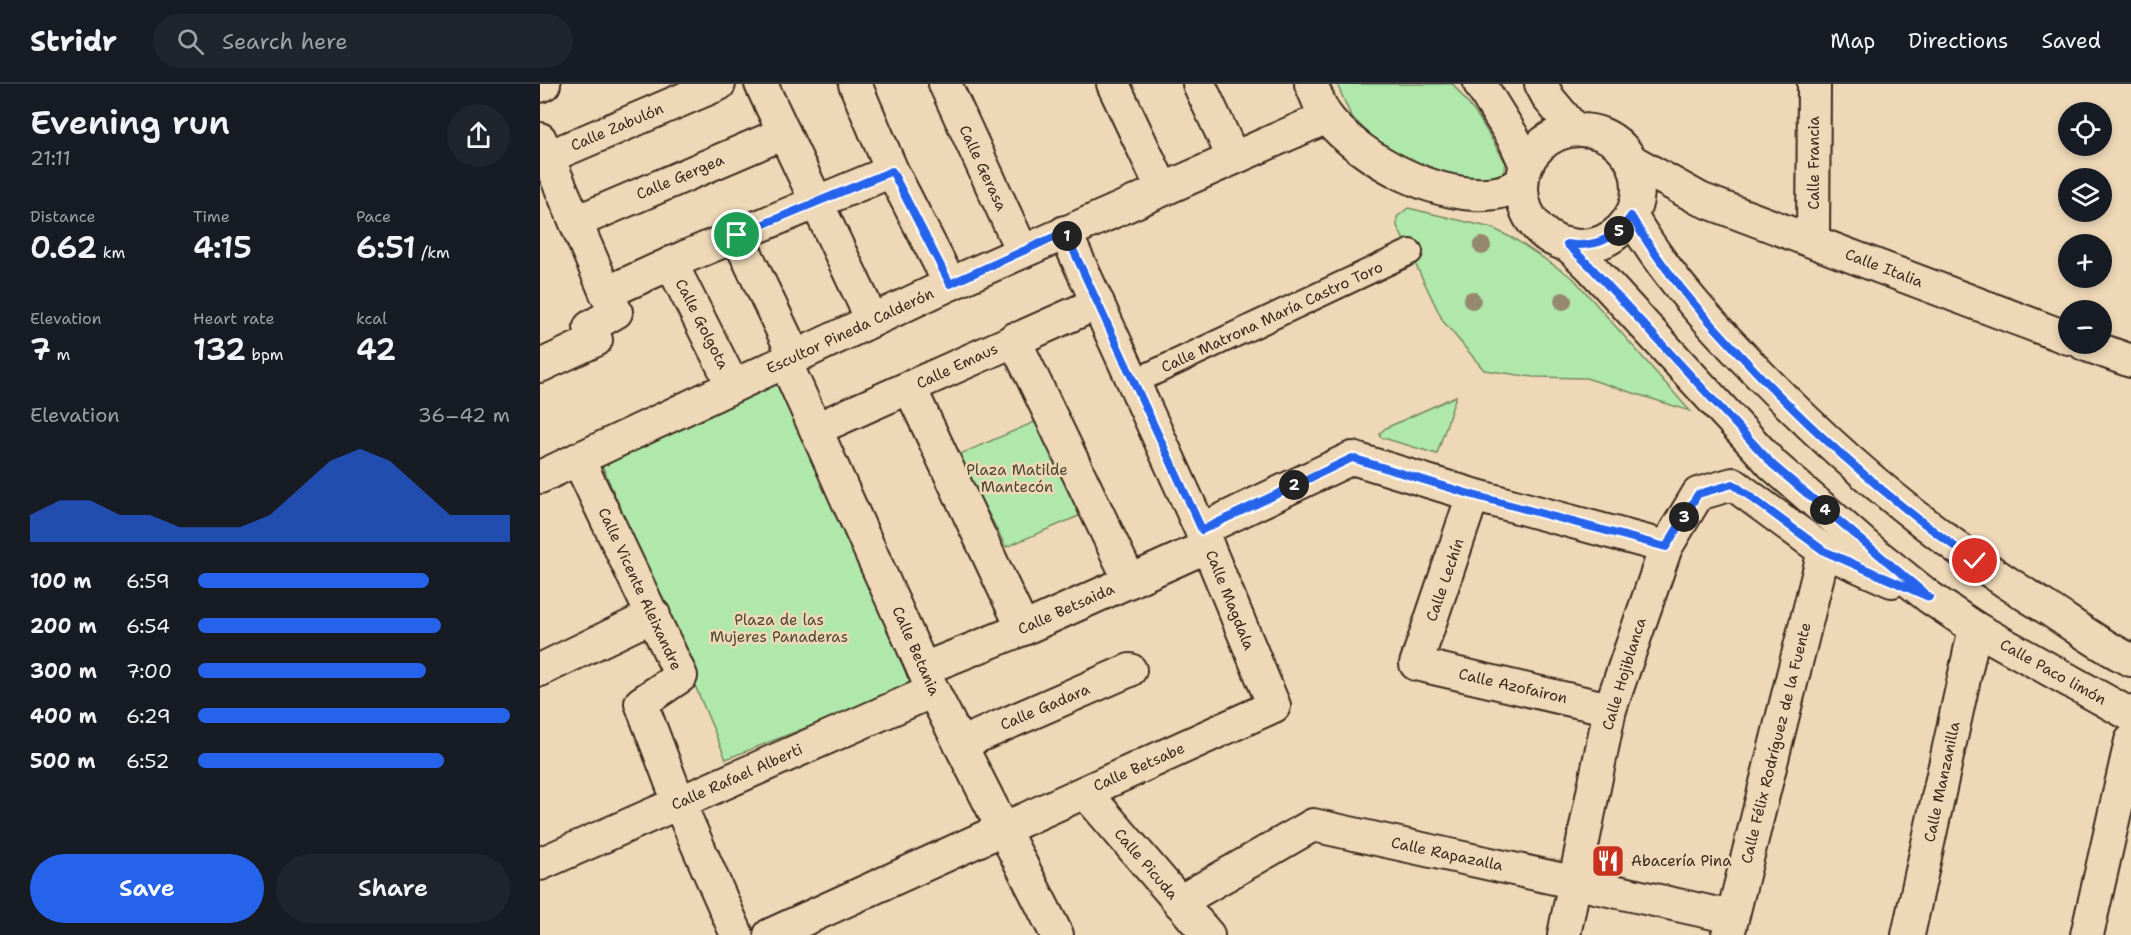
<!DOCTYPE html>
<html lang="en">
<head>
<meta charset="utf-8">
<style>
  body { margin:0; font-family:"Shantell Sans",sans-serif; background:#20242c; color:#f1f3f6; height:100vh; display:flex; flex-direction:column; font-size:22px; white-space:nowrap }
  * { box-sizing:border-box; margin:0 }
  p { font-size:20px; color:#9ea1a6 }
  .icon { flex:none; width:33px; height:33px; fill:none; stroke:currentColor; stroke-width:2; stroke-linecap:round; stroke-linejoin:round }
  .map { position:relative; flex:1; overflow:hidden }
  .sheet { display:flex; flex-direction:column; background:#171b24; width:540px }
  .sheet>* { flex:none }
  .controls { position:absolute; left:1518px; top:18px; display:grid; gap:12px }
  .controls a { display:grid; place-items:center; width:54px; height:54px; border-radius:50%; background:#171b24; box-shadow:0 3px 9px #0003; font-size:30px }
  .pin { position:absolute; display:grid; place-items:center; width:51px; height:51px; color:#fff; margin:-26px; border:3px solid #fff; border-radius:50%; box-shadow:0 2px 6px #0007 }
  .km { position:absolute; width:30px; height:30px; margin:-15px; border-radius:50%; background:#222; color:#fff; font-size:16px; line-height:30px; text-align:center }
  .round { display:grid; place-items:center; flex:none; width:63px; height:63px; border-radius:32px; background:#20242c }
  .summary { display:flex; align-items:center; justify-content:space-between; height:102px; padding:0 30px }
  h1 { font-size:33px; font-weight:600; line-height:45px }
  .stats { display:grid; grid-template-columns:repeat(3,1fr); gap:9px; height:102px; padding:6px 30px }
  .stats div { display:grid; align-content:center }
  .stats b { font-size:30px; font-weight:600 }
  .stats small { font-size:16px; font-weight:400 }
  .stats p { font-size:16px }
  .chart { height:168px; padding:12px 30px }
  .chart p { display:flex; justify-content:space-between }
  .chart svg { width:100%; height:108px; margin-top:6px; fill:#2563eb; opacity:.7 }
  .cta { display:flex; gap:12px; margin-top:auto; padding:12px 30px }
  .cta a { flex:1; height:69px; border-radius:36px; background:#2563eb; color:#fff; font-size:24px; font-weight:600; line-height:69px; text-align:center }
  .cta a+a { background:#20242c; color:#f1f3f6 }
  ul { padding:0 30px; list-style:none; font-size:20px }
  li { display:grid; grid-template-columns:96px 72px 1fr; align-items:center; height:45px }
  li i { height:15px; border-radius:8px; background:#2563eb }
  header { display:flex; align-items:center; gap:36px; box-sizing:border-box; height:84px; padding:0 30px; background:#171b24; border-bottom:2px solid #363941 }
  header strong { font-size:28px }
  nav { display:flex; gap:33px; margin-inline-start:auto; font-size:21px }
  .search { width:420px; height:54px; background:#20242c; display:flex; align-items:center; gap:15px; box-sizing:border-box; padding:0 21px; border-radius:33px; color:#9ea1a6; font-size:22px }
  main { display:flex; flex:1; min-height:0 }
  .map>svg:first-child { display:block }
  .green { fill:#b0e8ab; stroke:#768964; stroke-width:1.5 }
  .lines { fill:none; stroke-linecap:round; stroke-linejoin:round }
  .pedestrian-casing { stroke:#3b2a1e; stroke-width:28 }
  .minor-casing { stroke:#3b2a1e; stroke-width:36 }
  .pedestrian { stroke:#eed8b7; stroke-width:24 }
  .minor { stroke:#eed8b7; stroke-width:32 }
  .tree { fill:#95886e }
  .route-casing { stroke:#fff; stroke-width:12 }
  .route { stroke:#2563eb; stroke-width:8 }
  .labels { text-anchor:middle; dominant-baseline:central; stroke-width:5; stroke-linejoin:round; paint-order:stroke }
  .street-label { font-size:15px; fill:#3b2a1e; stroke:#eed8b7 }
  .park-label { font-size:15px; fill:#4d4633; stroke:#eed8b7 }
  .poi-label { font-size:15px; fill:#3b2a1e; stroke:#eed8b7; text-anchor:start }
</style>
</head>
<body>
<header>
<strong>Stridr</strong>
<div class="search"><svg class="icon" aria-label="search" viewBox="0 0 24 24"><circle cx="10" cy="10" r="6"/><path d="M15 15l6 6"/></svg>Search here</div>
<nav><a>Map</a><a>Directions</a><a>Saved</a></nav>
</header>
<main>
<section class="sheet">
<div class="summary"><div><h1>Evening run</h1><p>21:11</p></div><a class="round"><svg class="icon" aria-label="share" viewBox="0 0 24 24"><path d="M12 15V3M7 8l5-5 5 5M5 13v7h14v-7"/></svg></a></div>
<div class="stats">
<div><p>Distance</p><b>0.62<small> km</small></b></div>
<div><p>Time</p><b>4:15</b></div>
<div><p>Pace</p><b>6:51<small> /km</small></b></div>
</div>
<div class="stats">
<div><p>Elevation</p><b>7<small> m</small></b></div>
<div><p>Heart rate</p><b>132<small> bpm</small></b></div>
<div><p>kcal</p><b>42</b></div>
</div>
<div class="chart"><p><span>Elevation</span>36–42 m</p>
<svg viewBox="0 0 160 44" preserveAspectRatio="none"><path d="M0 44V33L10 27L20 27L30 33L40 33L50 38L60 38L70 38L80 33L90 22L100 11L110 6L120 11L130 22L140 33L150 33L160 33V44z"/></svg>
</div>
<ul>
<li><b>100 m</b>6:59<i style="width:74%"></i></li>
<li><b>200 m</b>6:54<i style="width:78%"></i></li>
<li><b>300 m</b>7:00<i style="width:73%"></i></li>
<li><b>400 m</b>6:29<i style="width:100%"></i></li>
<li><b>500 m</b>6:52<i style="width:79%"></i></li>
</ul>
<div class="cta"><a>Save</a><a>Share</a></div>
</section>
<div class="map">
<svg width="1591" height="851" viewBox="0 0 1591 851">
  <rect width="100%" height="100%" fill="#eed8b7"/>
  <filter id="ink" filterUnits="userSpaceOnUse"><feTurbulence type="fractalNoise" baseFrequency=".0167" numOctaves="2"/><feDisplacementMap in="SourceGraphic" scale="12" xChannelSelector="R" yChannelSelector="G"/><feConvolveMatrix kernelMatrix="1 2 1 2 8 2 1 2 1" color-interpolation-filters="sRGB"/></filter>
  <g filter="url(#ink)">
    <g class="green">
      <path d="M797,0H913L939,34L966,79L964,89L954,99L899,89L865,76L837,58L811,32Z"/>
      <path d="M868,124L952,144L976,156L1033,194L1150,327L1046,294L993,293L944,286L903,237L857,142V133Z"/>
      <path d="M237,294L373,602L186,675L62,381Z"/>
      <path d="M916,312L897,370L840,353V349L846,344Z"/>
      <path d="M497,337L541,431L466,463L418,371Z"/>
    </g>
    <g class="lines">
      <g class="pedestrian-casing">
        <path id="pedestrian" d="M594,298L870,168"/>
      </g>
      <g class="minor-casing">
        <g id="minor">
          <path d="M221,0L332,236"/>
          <path d="M315,0L352,87L410,200"/>
          <path d="M405,0L482,167"/>
          <path d="M573,0L622,104"/>
          <path d="M659,0L693,73"/>
          <path d="M771,0C776,10 780,24 787,33C821,76 901,118 956,109C964,108 974,103 982,100"/>
          <path d="M940,0L974,55L986,81"/>
          <path d="M1001,0L1009,15L1035,46"/>
          <path d="M0,2L4,0"/>
          <circle cx="1040" cy="104" r="58"/>
          <path d="M0,55L66,209"/>
          <path d="M8,73L179,0"/>
          <path d="M1092,77L1160,115L1528,254"/>
          <path d="M1091,132C1127,194 1175,245 1225,296C1312,385 1404,461 1510,526C1536,543 1563,563 1591,576"/>
          <path d="M36,138L244,49"/>
          <path d="M197,151L255,273"/>
          <path d="M1273,157L1274,0"/>
          <path d="M1027,160L1050,182L1233,381L1328,464L1389,513L1435,544L1591,631"/>
          <path d="M131,179L193,302"/>
          <path d="M474,255L590,497"/>
          <path d="M1544,260L1591,277"/>
          <path d="M245,277L393,607L517,851"/>
          <path d="M0,282L56,256L50,243L76,228L66,209L145,173L352,87"/>
          <path d="M370,304L483,545"/>
          <path d="M276,345L558,219"/>
          <path d="M38,375L141,592L101,619L139,719L197,851"/>
          <path d="M0,393L410,200L787,33"/>
          <path d="M933,411L876,580L1070,625"/>
          <path d="M661,446L812,374L933,411L1126,463"/>
          <path d="M383,585L483,545L668,462"/>
          <path d="M0,586L114,531"/>
          <path d="M420,660L590,586"/>
          <path d="M545,708L668,851"/>
          <path d="M0,780L393,607"/>
          <path d="M639,818L773,741L1192,833"/>
          <path d="M230,851L734,622L661,446L525,148"/>
          <path d="M1024,851L1070,625L1126,463L1158,410L1193,400L1284,467L1352,497"/>
          <path d="M1188,851L1284,467"/>
          <path d="M1368,851L1435,544"/>
          <path d="M1547,851L1591,657"/>
        </g>
      </g>
      <use href="#pedestrian" class="pedestrian"/>
      <use href="#minor" class="minor"/>
    </g>
    <g class="tree">
      <circle cx="942" cy="162" r="9"/>
      <circle cx="932" cy="216" r="9"/>
      <circle cx="1023" cy="217" r="9"/>
    </g>
  </g>
  <g class="lines" filter="url(#ink)">
    <g class="route-casing">
      <path id="route" d="M197,151L352,87L410,200L525,148L662,446L812,374L933,411L1126,463L1158,410L1193,400L1284,467L1389,513L1233,381L1050,182L1027,160C1055,164 1076,155 1091,132C1127,194 1175,245 1225,297C1290,363 1359,424 1435,477"/>
    </g>
    <use href="#route" class="route"/>
  </g>
  <defs>
    <g id="restaurant-square" transform="scale(1.725)"><rect x="-9" y="-9" width="18" height="18" rx="4" fill="#c8321e" stroke="#eed8b7"/><path d="M-5-6h1v4h1v-4h1v4h1v-4h1v5L-1.5 .5V6h-2V.5L-5-1ZM5-6V6H3V1.5H1.5Q1.5-4 5-6Z" fill="#fff"/></g>
  </defs>
  <g fill-rule="evenodd">
    <use href="#restaurant-square" x="1068" y="777"/>
  </g>
  <g class="labels">
    <g class="street-label">
      <text transform="translate(77 43) rotate(-23)">Calle Zabulón</text>
      <text transform="translate(1274 79) rotate(-90)">Calle Francia</text>
      <text transform="translate(443 84) rotate(65)">Calle Gerasa</text>
      <text transform="translate(140 93) rotate(-23)">Calle Gergea</text>
      <text transform="translate(1344 184) rotate(21)">Calle Italia</text>
      <text transform="translate(732 233) rotate(-25)">Calle Matrona María Castro Toro</text>
      <text transform="translate(162 240) rotate(63)">Calle Golgota</text>
      <text transform="translate(310 247) rotate(-25)">Escultor Pineda Calderón</text>
      <text transform="translate(417 282) rotate(-25)">Calle Emaus</text>
      <text transform="translate(905 496) rotate(-71)">Calle Lechín</text>
      <text transform="translate(100 505) rotate(65)">Calle Vicente Aleixandre</text>
      <text transform="translate(690 516) rotate(68)">Calle Magdala</text>
      <text transform="translate(526 525) rotate(-24)">Calle Betsaida</text>
      <text transform="translate(376 567) rotate(66)">Calle Betania</text>
      <text transform="translate(1513 588) rotate(29)">Calle Paco limón</text>
      <text transform="translate(1084 590) rotate(-73)">Calle Hojiblanca</text>
      <text transform="translate(973 602) rotate(13)">Calle Azofairon</text>
      <text transform="translate(505 623) rotate(-23)">Calle Gadara</text>
      <text transform="translate(1236 659) rotate(-76)">Calle Félix Rodríguez de la Fuente</text>
      <text transform="translate(599 683) rotate(-24)">Calle Betsabe</text>
      <text transform="translate(197 693) rotate(-24)">Calle Rafael Alberti</text>
      <text transform="translate(1402 698) rotate(-78)">Calle Manzanilla</text>
      <text transform="translate(907 770) rotate(12)">Calle Rapazalla</text>
      <text transform="translate(606 780) rotate(49)">Calle Picuda</text>
    </g>
    <g class="park-label">
      <text x="477" y="386">Plaza Matilde<tspan x="477" dy="17">Mantecón</tspan></text>
      <text x="239" y="536">Plaza de las<tspan x="239" dy="17">Mujeres Panaderas</tspan></text>
    </g>
    <g class="poi-label">
      <text x="1091" y="777">Abacería Pina</text>
    </g>
  </g>
</svg>
<div class="controls">
<a><svg class="icon" aria-label="locate" viewBox="0 0 24 24"><circle cx="12" cy="12" r="6"/><path d="M12 2v4M12 18v4M2 12h4M18 12h4"/></svg></a>
<a><svg class="icon" aria-label="layers" viewBox="0 0 24 24"><path d="M12 4l9 5-9 5-9-5zM3 14l9 5 9-5"/></svg></a>
<a>+</a>
<a>−</a>
</div>
<div class="pin" style="left:197px;top:151px;background:#1e9e55"><svg class="icon" aria-label="arrive" viewBox="0 0 24 24"><path d="M6 21V4h12l-3 4 3 4H6"/></svg></div>
<div class="pin" style="left:1435px;top:477px;background:#d93025"><svg class="icon" aria-label="check" viewBox="0 0 24 24"><path d="M5 12l5 5 9-10"/></svg></div>
<b class="km" style="left:527px;top:152px">1</b>
<b class="km" style="left:754px;top:401px">2</b>
<b class="km" style="left:1144px;top:433px">3</b>
<b class="km" style="left:1285px;top:426px">4</b>
<b class="km" style="left:1079px;top:147px">5</b>
</div>
</main>
</body>
</html>
